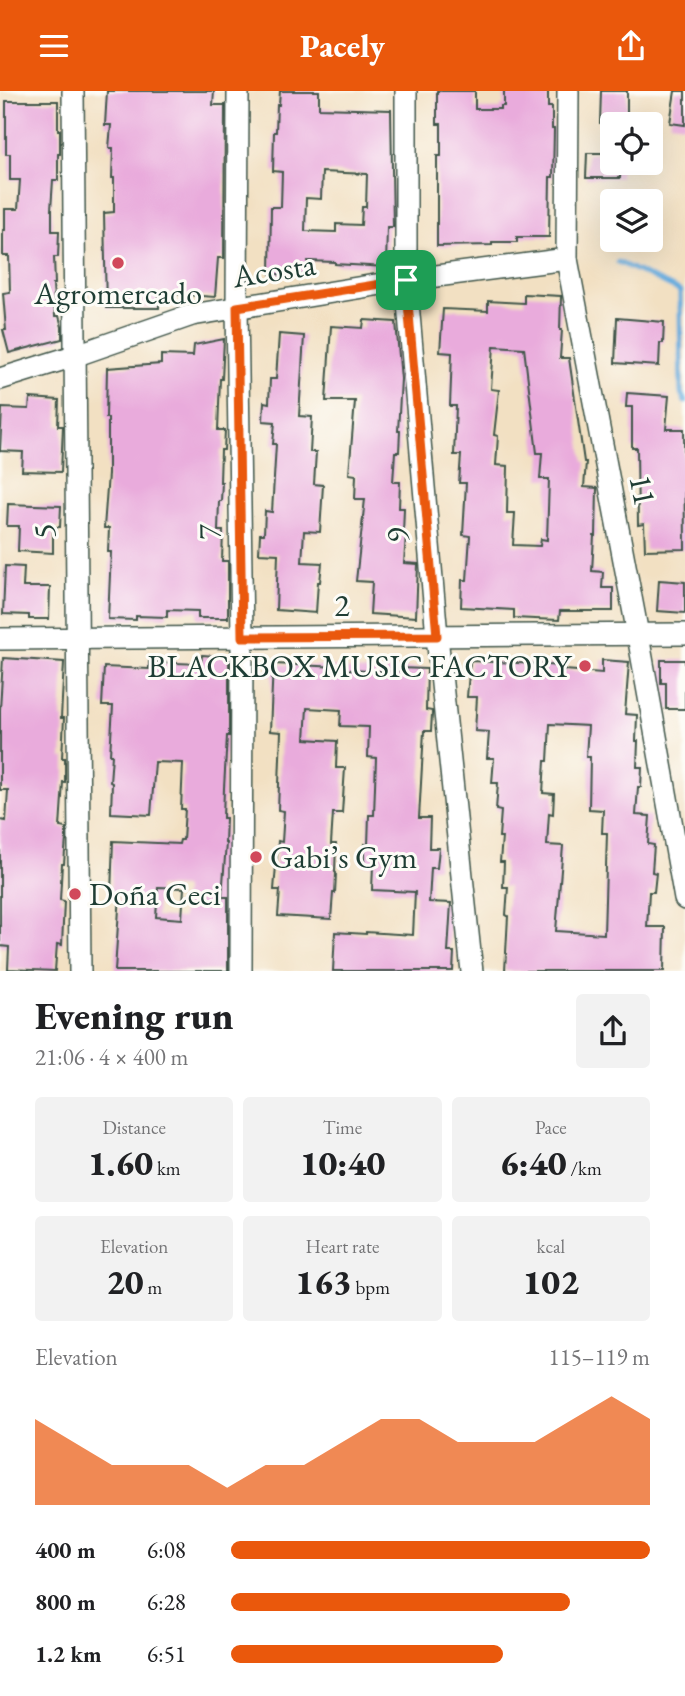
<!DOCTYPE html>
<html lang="en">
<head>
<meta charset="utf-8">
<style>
  body { margin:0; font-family:"EB Garamond",serif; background:#f2f2f2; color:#202124; height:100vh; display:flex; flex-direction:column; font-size:26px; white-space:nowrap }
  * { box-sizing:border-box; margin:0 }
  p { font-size:23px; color:#757577 }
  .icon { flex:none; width:38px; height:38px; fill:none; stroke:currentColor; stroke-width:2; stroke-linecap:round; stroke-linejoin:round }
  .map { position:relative; height:880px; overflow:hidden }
  .panel { display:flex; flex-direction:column; background:#fff; flex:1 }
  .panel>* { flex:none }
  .controls { position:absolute; left:600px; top:21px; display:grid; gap:14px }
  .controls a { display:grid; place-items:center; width:63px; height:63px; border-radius:7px; background:#fff; box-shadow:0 7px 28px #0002; font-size:35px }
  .pin { position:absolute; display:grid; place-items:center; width:60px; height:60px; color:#fff; margin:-30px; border-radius:14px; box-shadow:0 4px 10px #0006 }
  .round { display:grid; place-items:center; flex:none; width:74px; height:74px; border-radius:7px; background:#f2f2f2 }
  .head { display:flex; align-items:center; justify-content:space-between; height:119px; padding:0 35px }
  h1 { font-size:38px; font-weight:800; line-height:52px }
  .stats { display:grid; grid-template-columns:repeat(3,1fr); gap:10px; height:119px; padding:7px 35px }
  .stats div { display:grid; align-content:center; border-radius:7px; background:#f2f2f2; text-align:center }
  .stats b { font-size:35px; font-weight:800 }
  .stats small { font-size:19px; font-weight:400 }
  .stats p { font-size:19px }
  .chart { height:196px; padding:14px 35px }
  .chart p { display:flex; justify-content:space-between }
  .chart svg { width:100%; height:126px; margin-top:7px; fill:#ea580c; opacity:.7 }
  ul { padding:0 35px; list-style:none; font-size:23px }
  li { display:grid; grid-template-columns:112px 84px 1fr; align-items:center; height:52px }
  li i { height:18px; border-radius:9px; background:#ea580c }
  header { display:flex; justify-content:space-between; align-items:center; height:91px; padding:0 35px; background:#ea580c; color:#fff; font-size:32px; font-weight:800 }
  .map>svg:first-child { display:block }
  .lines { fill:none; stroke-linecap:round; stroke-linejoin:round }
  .stream { stroke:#69adde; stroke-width:5 }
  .building { fill:#e9abdc; fill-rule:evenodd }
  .minor-casing { stroke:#3f5549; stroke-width:24 }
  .minor { stroke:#fff; stroke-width:21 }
  .route-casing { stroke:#fff; stroke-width:14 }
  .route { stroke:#ea580c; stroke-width:9 }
  .poi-dot { fill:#d1495b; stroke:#fdfcf7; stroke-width:2.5 }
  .labels { text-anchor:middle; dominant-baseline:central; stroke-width:6; stroke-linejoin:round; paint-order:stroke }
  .street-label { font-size:32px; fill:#1f3d34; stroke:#fdfcf7 }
  .poi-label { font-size:32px; fill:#1f3d34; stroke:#fdfcf7; text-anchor:start }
</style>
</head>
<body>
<header><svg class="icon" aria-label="menu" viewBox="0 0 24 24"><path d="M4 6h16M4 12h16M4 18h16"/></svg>Pacely<svg class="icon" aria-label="share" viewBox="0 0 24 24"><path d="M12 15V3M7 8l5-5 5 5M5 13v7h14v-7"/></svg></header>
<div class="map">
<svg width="685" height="881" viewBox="0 0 685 881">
  <rect width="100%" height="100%" fill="#fdfcf7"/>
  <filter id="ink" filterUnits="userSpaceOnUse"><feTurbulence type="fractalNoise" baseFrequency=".0143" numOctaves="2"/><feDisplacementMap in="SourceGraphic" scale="14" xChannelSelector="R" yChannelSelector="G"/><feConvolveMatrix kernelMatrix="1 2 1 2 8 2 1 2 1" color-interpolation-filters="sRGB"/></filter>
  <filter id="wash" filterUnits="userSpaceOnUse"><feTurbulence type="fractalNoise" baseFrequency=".00686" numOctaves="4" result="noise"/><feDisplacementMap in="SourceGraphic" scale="28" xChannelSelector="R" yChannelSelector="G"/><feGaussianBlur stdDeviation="1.57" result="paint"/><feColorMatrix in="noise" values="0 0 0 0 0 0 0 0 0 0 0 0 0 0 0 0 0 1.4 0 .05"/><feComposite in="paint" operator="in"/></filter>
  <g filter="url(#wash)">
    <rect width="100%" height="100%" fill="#f2e0c2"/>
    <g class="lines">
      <path class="stream" d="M618,171L680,200L681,302L685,311"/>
    </g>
    <g id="blocks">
      <g class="building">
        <path d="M107,0H214L213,14H225L224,167H218L215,206L159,202V217H106L104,122L114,121V87H112L113,57H109L111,34H105Z"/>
        <path d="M280,0H319V17L391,19L393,136H387L386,176L335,173V171L308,170L307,184L270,183L271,116H281L282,81L273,80L274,41H276L277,14H279ZM322,81L367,83L366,116H362L361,134L336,133V141L305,140L306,107L321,108Z"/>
        <path d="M437,0H475V18H501V15H504V0H548V16H552V38H554L553,86H550L549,146H517V151H492V154L437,155V65H441V33H437Z"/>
        <path d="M601,0H627V32H600Z"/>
        <path d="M675,0H685V34L670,32Z"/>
        <path d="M6,10H58V39H60V63H58V89H53L51,119H52V140H59L58,166H54L55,193H53L55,225H59L62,236V248L9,262L3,239H6L3,202L10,201L9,165H3V139H5V118H18L20,89H10V63H6Z"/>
        <path d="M587,62H612V72H621L620,87H586Z"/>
        <path d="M524,203L561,205L560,239H562L560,267H569L584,371H586L584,396L597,397L596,445H594L592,480L603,481L602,497H613V520H560L559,529L535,528L514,527V519L461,516L462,489H467L470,445L463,444L466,392H459L461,364H454L456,315H450L452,262L440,261L443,218L488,220V210L524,212ZM494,255L524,257L537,362H542L540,388H549L547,449L541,448L540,455L513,454L515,422H507L508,375L496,374L498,345L494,344L499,299L491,298Z"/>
        <path d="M617,227L664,231L663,252H660L659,275L615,272Z"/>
        <path d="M364,229L396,231L401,288L398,340H400L399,361H395L393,391H400L399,417H404L403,443H406L404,472L418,473L416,526L370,523L372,491L356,490L365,408H355L356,384L349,383L355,310H326L331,235L363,237Z"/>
        <path d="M279,243L304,245L299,325L312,326L310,361H316L314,393L323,394L320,441L304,440L302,471L322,472L320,491H318L316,522L276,519L278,463L259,462L260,443H264L265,420L272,421L276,353H273L275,331L263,330L264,311L269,312L270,288H276Z"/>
        <path d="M224,248L222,288H220L218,339H225L224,359H221L220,391H222L221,410H219L218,440H223L222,470H228V527H198V520L167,519V526L136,525V529L108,528L111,461H108L109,437H104L108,383V327H106L107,277L161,273V264L193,265L194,254Z"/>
        <path d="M627,302L669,305L666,338H684L685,458L645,459L644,433L638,434L637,357H632V316H626Z"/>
        <path d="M30,307L59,309L58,335H63L61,381L22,380L23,361L0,360L2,317L29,318Z"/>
        <path d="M8,413L61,415L60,436H53V462L18,460L19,435H7Z"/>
        <path d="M5,475L24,476L23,496H50L49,528H29V524L3,523Z"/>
        <path d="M659,489L685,491V522L657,520Z"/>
        <path d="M202,564L229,566V645H227L224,697L223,727H226L225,752H226L222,806H228V880H115L120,802H111L113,750L179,753L180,749H183L185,718H181L183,672L155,671L151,724L111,722L112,692L110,691L112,664H110L113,615H102L104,576L149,578V571L201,573ZM158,796L184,797L182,828L156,826Z"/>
        <path d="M3,567L64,571L61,627H64L62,667H65V691H63L60,736L66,737V747L64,773H62L60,809L64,810L62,854L57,853L55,880L8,878L9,856L0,855V729L6,730L8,699H0V619Z"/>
        <path d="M602,569L629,571L625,623L637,624L636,650H638L637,676H642L641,696H638L636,724L650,725L648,753L654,754L652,781L656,782L654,801H649L647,836H665L664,880H505L508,825L506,824L508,796H503L504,771H500L502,746H499L501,720L496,719L498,692H492L494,667H487L489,641L475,640L477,606H467L470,570L540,573L565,576V579L602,582ZM550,633L588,635L586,666H590L589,718L603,719L602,742H607L604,843L556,840L563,755L547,754L549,722L553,723L554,703L543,702L545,670H548Z"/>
        <path d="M661,569H685V618H666V592H661Z"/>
        <path d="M273,573L340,576V578L367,580H398V577L427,578L426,619L432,620V623L431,640H424L419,727H430L429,757H439L437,777H431L429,811L451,812L448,861H454L453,880H333L335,841L366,843V841L413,844L415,801L372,799L373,774H364L365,753L368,754L369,724H374L376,667L368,666L369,636L340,635L341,619L307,617L305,648L337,650L336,677H345L342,722H333L331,753H336L335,781L336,782L335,802H333L331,828L278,825L280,799H274L278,750L282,751L284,720L278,719L281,641L270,640Z"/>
      </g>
    </g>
  </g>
  <g filter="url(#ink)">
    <use href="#blocks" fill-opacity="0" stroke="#3f5549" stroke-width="2"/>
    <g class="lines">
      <g class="minor-casing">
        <g id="minor">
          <path d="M73,0L80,881"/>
          <path d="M238,0L237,216L242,546L241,881"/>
          <path d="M406,0V189L437,545L472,881"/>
          <path d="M568,0L567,168L634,522L685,808"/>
          <path d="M0,288L74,265L192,224L406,189L567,168"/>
          <path d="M0,548L685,543"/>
        </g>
      </g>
      <use href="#minor" class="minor"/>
    </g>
  </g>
  <g class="lines" filter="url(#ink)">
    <g class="route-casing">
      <path id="route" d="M406,189L437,545L242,546L237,216Z"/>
    </g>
    <use href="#route" class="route"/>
  </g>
  <g class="poi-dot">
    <circle cx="118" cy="172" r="7"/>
    <circle cx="585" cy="575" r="7"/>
    <circle cx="256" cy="766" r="7"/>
    <circle cx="75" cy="803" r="7"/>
  </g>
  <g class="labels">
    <g class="street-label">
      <text transform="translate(274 179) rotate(-9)">Acosta</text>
      <text transform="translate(643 399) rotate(79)">11</text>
      <text transform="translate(44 440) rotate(-90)">5</text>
      <text transform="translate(209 441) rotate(-91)">7</text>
      <text transform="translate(397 444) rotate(-95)">9</text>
      <text x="342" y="514">2</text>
    </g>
    <g class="poi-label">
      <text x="118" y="202" text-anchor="middle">Agromercado</text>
      <text x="571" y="575" text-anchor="end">BLACKBOX MUSIC FACTORY</text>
      <text x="270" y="766">Gabi’s Gym</text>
      <text x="89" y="803">Doña Ceci</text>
    </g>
  </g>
</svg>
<div class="controls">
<a><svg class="icon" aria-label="locate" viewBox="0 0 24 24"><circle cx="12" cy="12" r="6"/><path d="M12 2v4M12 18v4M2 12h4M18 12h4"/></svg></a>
<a><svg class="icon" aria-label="layers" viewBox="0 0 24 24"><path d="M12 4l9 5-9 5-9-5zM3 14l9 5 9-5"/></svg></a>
</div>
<div class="pin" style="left:406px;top:189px;background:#1e9e55"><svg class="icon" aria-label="arrive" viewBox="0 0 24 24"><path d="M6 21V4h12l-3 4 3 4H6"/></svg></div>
</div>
<section class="panel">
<div class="head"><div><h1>Evening run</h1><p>21:06 · 4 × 400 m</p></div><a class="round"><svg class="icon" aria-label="share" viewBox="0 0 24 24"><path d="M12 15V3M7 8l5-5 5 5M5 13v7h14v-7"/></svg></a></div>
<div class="stats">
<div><p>Distance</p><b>1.60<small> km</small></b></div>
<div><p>Time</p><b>10:40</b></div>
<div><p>Pace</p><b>6:40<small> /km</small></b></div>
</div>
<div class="stats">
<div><p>Elevation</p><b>20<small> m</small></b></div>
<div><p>Heart rate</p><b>163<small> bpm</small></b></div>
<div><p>kcal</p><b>102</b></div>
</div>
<div class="chart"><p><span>Elevation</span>115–119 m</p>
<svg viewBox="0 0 160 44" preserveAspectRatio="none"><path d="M0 44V14L10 22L20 30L30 30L40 30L50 38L60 30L70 30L80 22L90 14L100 14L110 22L120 22L130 22L140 14L150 6L160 14V44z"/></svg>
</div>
<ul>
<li><b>400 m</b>6:08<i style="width:100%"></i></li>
<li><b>800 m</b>6:28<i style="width:81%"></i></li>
<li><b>1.2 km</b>6:51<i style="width:65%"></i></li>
</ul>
</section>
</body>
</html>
